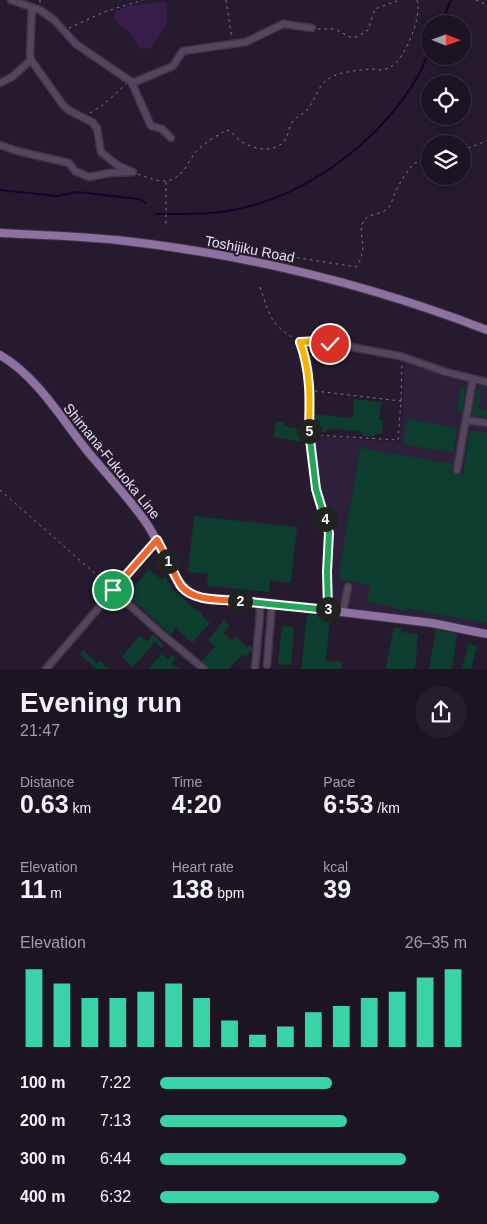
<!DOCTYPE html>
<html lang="en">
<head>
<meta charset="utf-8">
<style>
  body { margin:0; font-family:Helvetica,sans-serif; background:#251d2b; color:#f1f3f6; height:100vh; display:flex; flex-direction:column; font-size:19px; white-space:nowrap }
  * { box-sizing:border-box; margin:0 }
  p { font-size:16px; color:#a09ea6 }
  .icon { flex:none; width:28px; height:28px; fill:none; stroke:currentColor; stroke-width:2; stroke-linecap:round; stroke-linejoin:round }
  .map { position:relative; height:669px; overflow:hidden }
  .sheet { display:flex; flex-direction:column; background:#1c1423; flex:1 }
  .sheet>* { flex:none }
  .needle { width:32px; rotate:91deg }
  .buttons { position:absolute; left:421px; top:15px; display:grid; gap:10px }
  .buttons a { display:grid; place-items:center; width:50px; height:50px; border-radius:50%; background:#1c1423; box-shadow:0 2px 12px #0003,0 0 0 1px #3a3341; font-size:25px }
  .pin { position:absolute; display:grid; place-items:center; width:42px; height:42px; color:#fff; margin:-21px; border:2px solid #fff; border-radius:50%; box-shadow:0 1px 5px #0007 }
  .km { position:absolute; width:25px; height:25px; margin:-12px; border-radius:50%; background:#222; color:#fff; font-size:14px; line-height:25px; text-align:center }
  .round { display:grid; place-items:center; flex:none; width:52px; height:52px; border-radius:26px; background:#251d2b }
  .overview { display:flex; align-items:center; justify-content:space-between; height:85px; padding:0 20px }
  h1 { font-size:28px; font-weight:700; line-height:38px }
  .metrics { display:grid; grid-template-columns:repeat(3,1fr); gap:8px; height:85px; padding:5px 20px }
  .metrics div { display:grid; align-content:center }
  .metrics b { font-size:25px; font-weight:700 }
  .metrics small { font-size:14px; font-weight:400 }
  .metrics p { font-size:14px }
  .chart { height:140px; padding:10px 20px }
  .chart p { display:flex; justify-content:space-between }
  .chart svg { width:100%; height:90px; margin-top:5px; stroke:#39d4a5; stroke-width:6 }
  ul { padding:0 20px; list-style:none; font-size:16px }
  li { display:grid; grid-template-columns:80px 60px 1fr; align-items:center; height:38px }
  li i { height:12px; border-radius:6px; background:#39d4a5 }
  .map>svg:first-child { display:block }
  .built { fill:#2e1f3a }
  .green { fill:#371d49 }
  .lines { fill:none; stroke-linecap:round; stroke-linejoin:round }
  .stream { stroke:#1a002c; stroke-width:2 }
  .building { fill:#0c3d2e }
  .minor-casing { stroke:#3f3546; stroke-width:9 }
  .major-casing { stroke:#3f3546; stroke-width:10 }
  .path { stroke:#83798b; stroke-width:1; stroke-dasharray:2.5 4; stroke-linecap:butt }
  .minor { stroke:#53455d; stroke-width:6 }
  .major { stroke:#8c71a1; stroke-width:8 }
  .split-1-casing { stroke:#fff; stroke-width:10 }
  .split-2-casing { stroke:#fff; stroke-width:10 }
  .split-3-casing { stroke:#fff; stroke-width:10 }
  .split-4-casing { stroke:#fff; stroke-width:10 }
  .split-5-casing { stroke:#fff; stroke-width:10 }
  .split-6-casing { stroke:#fff; stroke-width:10 }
  .split-7-casing { stroke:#fff; stroke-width:10 }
  .split-1 { stroke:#f0652b; stroke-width:6 }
  .split-2 { stroke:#f0652b; stroke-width:6 }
  .split-3 { stroke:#22a559; stroke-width:6 }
  .split-4 { stroke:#22a559; stroke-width:6 }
  .split-5 { stroke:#22a559; stroke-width:6 }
  .split-6 { stroke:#f5b400; stroke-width:6 }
  .split-7 { stroke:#f5b400; stroke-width:6 }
  .labels { text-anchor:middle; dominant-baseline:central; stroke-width:4; stroke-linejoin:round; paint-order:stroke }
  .street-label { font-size:14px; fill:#e7e0ee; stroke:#261a2f }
</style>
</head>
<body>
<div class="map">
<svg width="487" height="669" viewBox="0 0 487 669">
  <rect width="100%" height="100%" fill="#261a2f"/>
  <path class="built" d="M409,363L444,374L487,384V629L451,622L354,609L351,605L333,603L331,560L333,533L321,493L311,436L399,442L403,405L404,364Z"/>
  <path class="green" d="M167,2V23L151,48L139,49L130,32L122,27L114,18L115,11L132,5Z"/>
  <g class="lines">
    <g class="stream">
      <path d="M441,24L451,0"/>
      <path d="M0,190L57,196L77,192L139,199L145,203"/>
      <path d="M156,214C186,214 217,215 247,207C316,189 382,138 418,76C423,68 426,58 430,48"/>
    </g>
  </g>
  <g class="building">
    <path d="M461,386L466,387L462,412L457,411Z"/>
    <path d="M477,389L482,390L478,408L487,410V417L472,415Z"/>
    <path d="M354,399L382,402L379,420H383L382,434H375V436H363L360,431L326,429V432H319V420L314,419V414L353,418Z"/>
    <path d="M407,419L457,428L453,453L403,444Z"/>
    <path d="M276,421L284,423V426L300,429L299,436H302L301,442L273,437Z"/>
    <path d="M470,430L487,433V623L409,609V611L395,609V607L367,602L370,585L338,579L360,448L453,464L451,471L458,475L463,473Z"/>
    <path d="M194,516L297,527L291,583L270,580L269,592L207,586L208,574L188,572Z"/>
    <path d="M149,569L162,580L164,576L168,580L167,582L171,585L170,587L197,611L198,610L202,613L201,615L210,623L192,643L176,628L171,635L121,590L126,584L132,589Z"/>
    <path d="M307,614L330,616L326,661L342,662V669H301Z"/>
    <path d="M224,620L230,626L223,633L232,640L235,636L247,647L249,645L252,648V650L246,657L243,654L229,669H209L202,661L215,646L208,640Z"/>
    <path d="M282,626L293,627V630H294L291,665L278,664Z"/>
    <path d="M394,627L402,628L401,632L418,634L415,669H387L386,667Z"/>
    <path d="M436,629L457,634L452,669H429Z"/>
    <path d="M153,634L164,645L161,648L155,642L133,667L122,657L140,635L147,641Z"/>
    <path d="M468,644L477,646L471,669H462Z"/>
    <path d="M83,650L97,663L100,661L109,669H96L80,654Z"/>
    <path d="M162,654L168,659L172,655L176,658L172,663L179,669H148Z"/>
  </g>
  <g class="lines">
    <g class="minor-casing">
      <g id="minor">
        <path d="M11,0L40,10L54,20L76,44L130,81L135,82L173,66L183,51L246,42L283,24L312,28"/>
        <path d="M131,81L151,126L162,129L171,138"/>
        <path d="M0,83L12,77L31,60L30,54L32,7"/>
        <path d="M0,145L17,151L69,163L75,171L89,177L110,173L133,172L117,165L101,152L97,128L92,122L70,111L63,105L31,60"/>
        <path d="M466,420L487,423"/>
        <path d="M457,470L473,379"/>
        <path d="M113,590L157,630L204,669"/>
        <path d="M328,611L327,572L329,533L319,502L313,465L308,434L310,390L309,374L306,357L300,342L318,341L400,356L446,372L487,382"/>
        <path d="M343,612L348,587"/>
        <path d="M267,665L272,603"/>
        <path d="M46,669L157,540"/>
        <path d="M255,669L260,614L259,602"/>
      </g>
    </g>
    <g class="major-casing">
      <g id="major">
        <path d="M0,233C39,235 78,236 117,240C244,254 368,284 487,330"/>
        <path d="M0,355C38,377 62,420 89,453C108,476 130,499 147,524C163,547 170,584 198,597L259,602L432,623L487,634"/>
      </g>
    </g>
    <g class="path">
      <path d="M40,0V4"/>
      <path d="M226,0L232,39"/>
      <path d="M476,0L487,5"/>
      <path d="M69,28L104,12L143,0"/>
      <path d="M318,29H335L350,37H357L368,30L375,9L400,0"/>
      <path d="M90,113L103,105L126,84"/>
      <path d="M462,150L479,144L487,140"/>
      <path d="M138,174C158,182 172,187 186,167C189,162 192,157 195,153C203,143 216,137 226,130C232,131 234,135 238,139C248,147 266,153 278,146C289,141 287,130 293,121C297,116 304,114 308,109C316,99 318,84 330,78C338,72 360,70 371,69C376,69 381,71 386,69C403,66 423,16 417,0"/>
      <path d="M166,182V228"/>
      <path d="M268,258L269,254H274L356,267C370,248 357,235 363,222C368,212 382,216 389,207C392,203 393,197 395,193C400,182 406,173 414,163C420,163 423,160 430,159"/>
      <path d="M260,287C269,313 270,325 295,339"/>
      <path d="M315,391L401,401"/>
      <path d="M314,435L398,440L401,401L402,363"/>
      <path d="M0,490L109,586"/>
    </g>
    <use href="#minor" class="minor"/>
    <use href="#major" class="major"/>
  </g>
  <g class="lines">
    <g class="split-1-casing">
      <path id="split-1" d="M113,590L157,540L168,561"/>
    </g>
    <g class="split-2-casing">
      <path id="split-2" d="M168,561C172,569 176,578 181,586C194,602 221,599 240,601"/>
    </g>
    <g class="split-3-casing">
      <path id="split-3" d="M240,601L328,610V609"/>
    </g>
    <g class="split-4-casing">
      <path id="split-4" d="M325,519L329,533L327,572L328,609"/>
    </g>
    <g class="split-5-casing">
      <path id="split-5" d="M309,431L316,489L325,519"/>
    </g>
    <g class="split-6-casing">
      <path id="split-6" d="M300,342C311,372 310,400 309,431"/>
    </g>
    <g class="split-7-casing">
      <path id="split-7" d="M300,342L318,341L330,344"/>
    </g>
    <use href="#split-1" class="split-1"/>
    <use href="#split-2" class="split-2"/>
    <use href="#split-3" class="split-3"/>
    <use href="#split-4" class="split-4"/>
    <use href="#split-5" class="split-5"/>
    <use href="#split-6" class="split-6"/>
    <use href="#split-7" class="split-7"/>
  </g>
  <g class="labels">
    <g class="street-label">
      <text transform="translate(250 249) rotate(11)">Toshijiku Road</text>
      <text transform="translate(112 461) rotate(51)">Shimana-Fukuoka Line</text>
    </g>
  </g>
</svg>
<div class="buttons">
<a><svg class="needle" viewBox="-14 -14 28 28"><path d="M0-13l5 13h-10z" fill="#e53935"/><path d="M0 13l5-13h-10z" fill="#a09ea6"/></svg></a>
<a><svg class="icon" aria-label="locate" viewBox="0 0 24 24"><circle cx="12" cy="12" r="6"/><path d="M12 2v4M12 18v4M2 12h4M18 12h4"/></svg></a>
<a><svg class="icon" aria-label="layers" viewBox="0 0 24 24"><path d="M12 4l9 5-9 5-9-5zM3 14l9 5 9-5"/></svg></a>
</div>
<div class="pin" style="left:113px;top:590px;background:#1e9e55"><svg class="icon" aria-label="arrive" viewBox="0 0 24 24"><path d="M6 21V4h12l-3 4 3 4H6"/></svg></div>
<div class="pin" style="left:330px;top:344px;background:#d93025"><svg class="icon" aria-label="check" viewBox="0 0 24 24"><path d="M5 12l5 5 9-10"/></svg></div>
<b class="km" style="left:168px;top:561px">1</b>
<b class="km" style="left:240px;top:601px">2</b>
<b class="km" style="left:328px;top:609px">3</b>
<b class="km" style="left:325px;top:519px">4</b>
<b class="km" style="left:309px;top:431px">5</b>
</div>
<section class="sheet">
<div class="overview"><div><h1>Evening run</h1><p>21:47</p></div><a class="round"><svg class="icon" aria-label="share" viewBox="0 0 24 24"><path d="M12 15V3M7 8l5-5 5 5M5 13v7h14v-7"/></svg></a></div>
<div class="metrics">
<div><p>Distance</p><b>0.63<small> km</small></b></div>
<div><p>Time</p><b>4:20</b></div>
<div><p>Pace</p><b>6:53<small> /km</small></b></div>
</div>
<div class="metrics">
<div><p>Elevation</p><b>11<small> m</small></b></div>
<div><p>Heart rate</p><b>138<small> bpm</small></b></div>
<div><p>kcal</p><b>39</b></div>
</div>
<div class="chart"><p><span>Elevation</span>26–35 m</p>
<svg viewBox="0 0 160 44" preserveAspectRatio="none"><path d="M5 44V6M15 44V13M25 44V20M35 44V20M45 44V17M55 44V13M65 44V20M75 44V31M85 44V38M95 44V34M105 44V27M115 44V24M125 44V20M135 44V17M145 44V10M155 44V6"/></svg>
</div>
<ul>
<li><b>100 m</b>7:22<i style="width:56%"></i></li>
<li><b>200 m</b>7:13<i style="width:61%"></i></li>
<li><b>300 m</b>6:44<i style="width:80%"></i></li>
<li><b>400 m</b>6:32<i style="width:91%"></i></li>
</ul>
</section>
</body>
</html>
